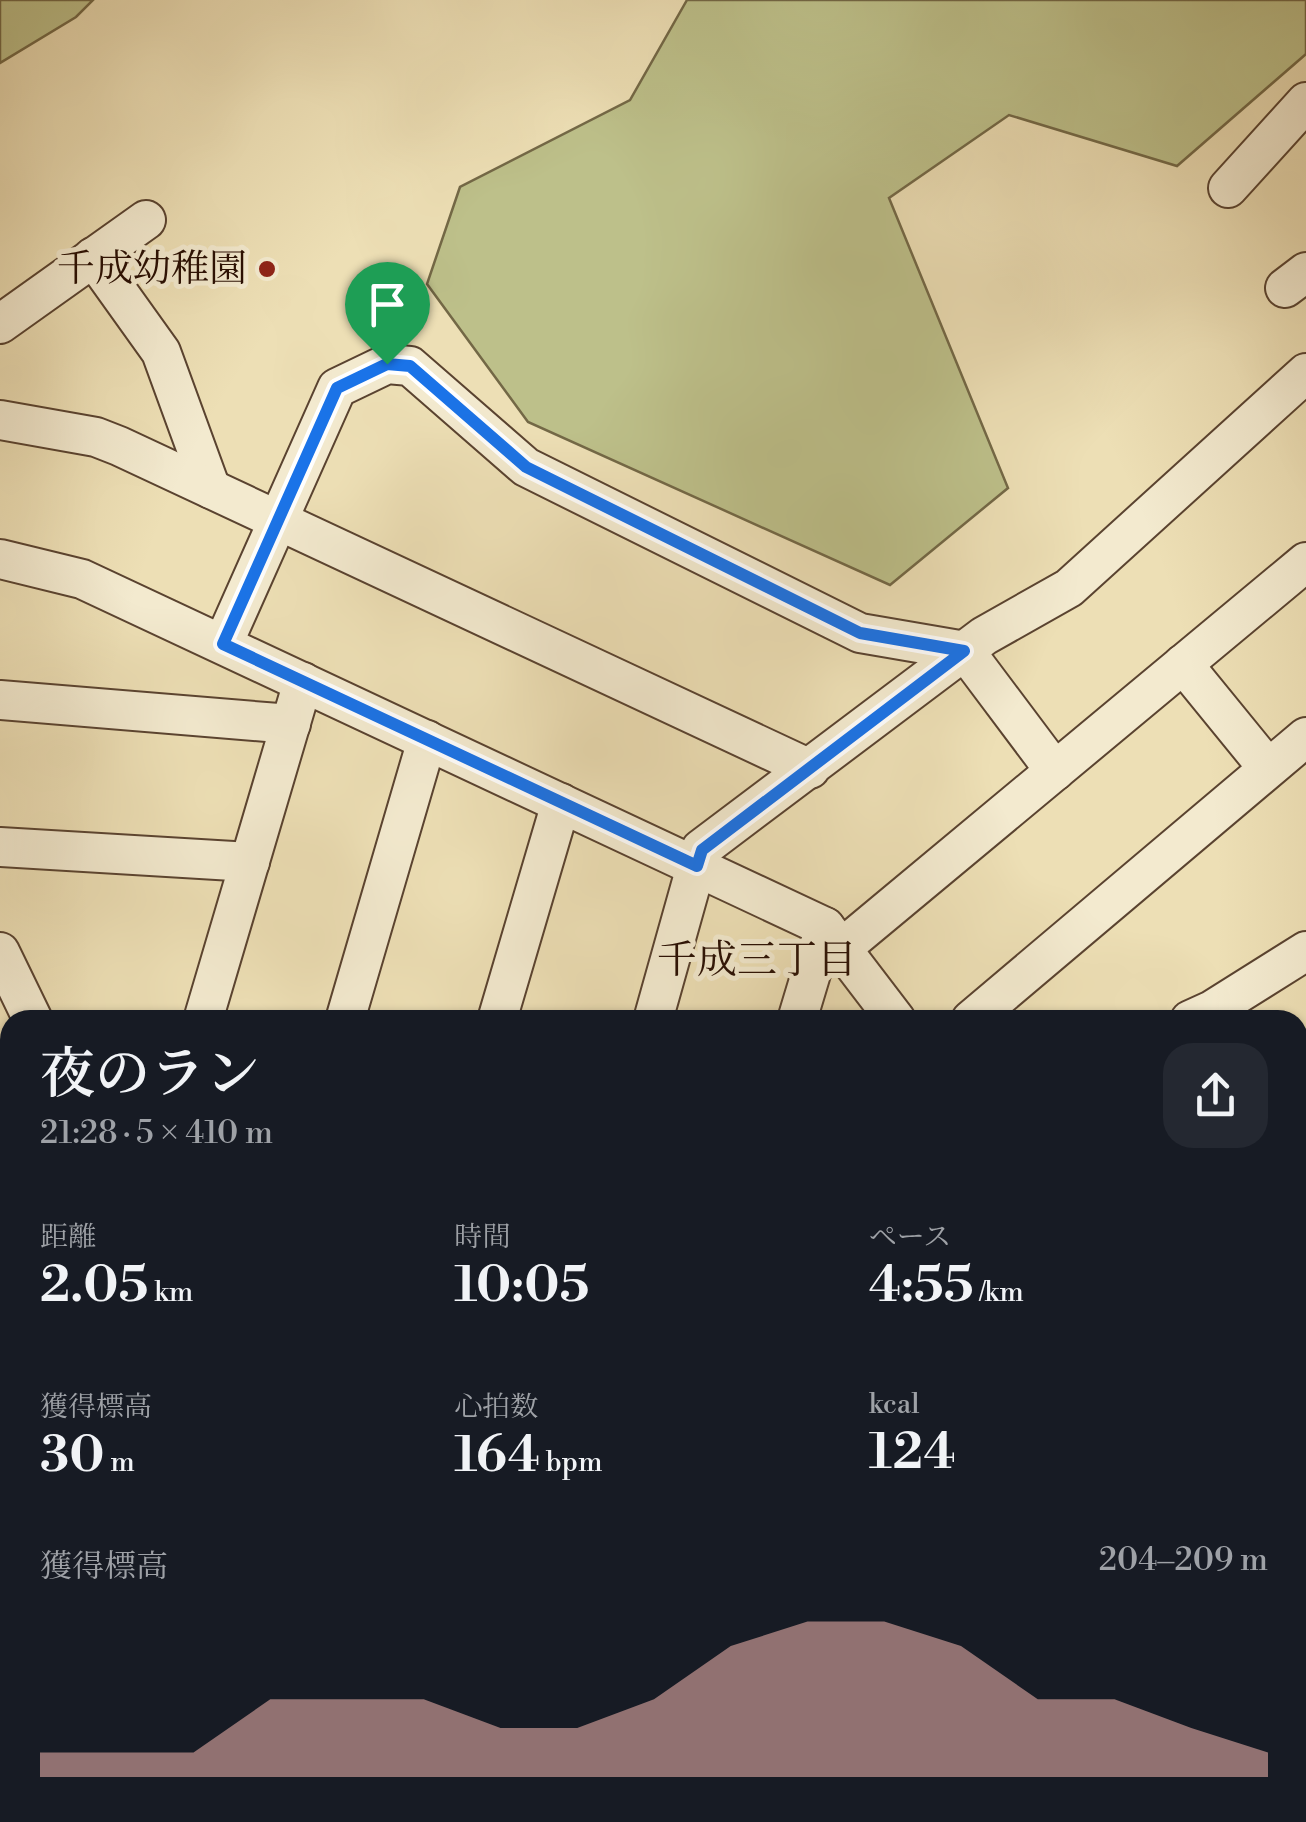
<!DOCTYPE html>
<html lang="ja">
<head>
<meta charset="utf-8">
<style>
  body { margin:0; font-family:"Libre Bodoni","Noto Serif JP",serif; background:#242831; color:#f1f3f6; height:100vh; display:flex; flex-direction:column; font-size:38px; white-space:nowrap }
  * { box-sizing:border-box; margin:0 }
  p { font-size:32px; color:#9ea1a6 }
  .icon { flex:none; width:55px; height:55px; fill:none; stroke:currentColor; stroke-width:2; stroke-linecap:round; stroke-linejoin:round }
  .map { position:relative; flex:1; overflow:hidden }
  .details { position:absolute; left:0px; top:1010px; width:1308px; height:812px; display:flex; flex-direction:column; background:#171b24; border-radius:30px 30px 0 0; box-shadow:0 2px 8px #0004 }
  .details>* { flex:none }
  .pin { position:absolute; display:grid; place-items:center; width:85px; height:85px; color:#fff; margin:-102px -42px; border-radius:50% 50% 50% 0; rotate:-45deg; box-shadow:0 0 10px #0007 }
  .pin .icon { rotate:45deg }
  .round { display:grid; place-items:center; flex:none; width:105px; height:105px; border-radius:30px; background:#242831 }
  .head { display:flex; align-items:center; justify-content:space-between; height:170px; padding:0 40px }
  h1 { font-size:55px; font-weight:600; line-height:75px }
  .metrics { display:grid; grid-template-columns:repeat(3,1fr); gap:15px; height:170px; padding:10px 40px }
  .metrics div { display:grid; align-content:center }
  .metrics b { font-size:50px; font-weight:600 }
  .metrics small { font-size:28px; font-weight:400 }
  .metrics p { font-size:28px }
  .chart { height:280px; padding:20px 40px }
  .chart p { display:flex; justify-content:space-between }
  .chart svg { width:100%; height:180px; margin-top:10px; fill:#c59692; opacity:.7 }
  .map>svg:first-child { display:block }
  .green { fill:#bdc08a; stroke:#736846; stroke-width:2.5 }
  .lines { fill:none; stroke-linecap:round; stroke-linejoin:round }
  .minor-casing { stroke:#5a4330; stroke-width:42 }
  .minor { stroke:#f3eacf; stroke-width:38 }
  .route-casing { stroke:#fff; stroke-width:20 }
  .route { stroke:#1a73e8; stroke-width:12 }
  .poi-dot { fill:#8f2418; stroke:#f3eacf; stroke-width:4 }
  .labels { text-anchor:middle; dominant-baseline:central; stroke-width:10; stroke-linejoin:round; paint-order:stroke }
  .poi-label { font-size:38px; fill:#290f03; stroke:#f3eacf; text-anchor:end }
  .neighbourhood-label { font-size:40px; fill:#290f03; stroke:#f3eacf }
</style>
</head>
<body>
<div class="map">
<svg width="1306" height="1822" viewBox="0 0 1306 1822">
  <rect width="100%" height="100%" fill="#eddfb5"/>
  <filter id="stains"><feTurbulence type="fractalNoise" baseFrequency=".002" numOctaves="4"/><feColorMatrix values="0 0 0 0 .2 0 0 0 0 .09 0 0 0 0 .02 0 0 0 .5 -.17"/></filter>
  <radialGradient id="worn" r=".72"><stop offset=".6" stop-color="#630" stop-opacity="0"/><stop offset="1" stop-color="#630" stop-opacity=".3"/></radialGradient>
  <g class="green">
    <path d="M0,0H93L76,17L0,63Z"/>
    <path d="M687,0H1306V54L1177,166L1009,115L889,198L1008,488L890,585L528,422L427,284L460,187L630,100Z"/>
  </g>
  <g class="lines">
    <g class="minor-casing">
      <g id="minor">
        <path d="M1228,188L1306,102"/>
        <path d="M93,257L161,352L211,489"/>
        <path d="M1285,288L1306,272"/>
        <path d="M0,324L146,220"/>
        <path d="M0,420L96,437L119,446L810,769"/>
        <path d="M0,559L82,579L825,927L896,1020"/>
        <path d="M223,644L337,388L387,364L410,366L526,467L860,633L965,651L1055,771"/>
        <path d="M1183,664L1267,767"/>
        <path d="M0,700L291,724"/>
        <path d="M0,847L250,862"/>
        <path d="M842,948L1306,562"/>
        <path d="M0,952L33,1020"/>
        <path d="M203,1020L303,682"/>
        <path d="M345,1020L427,740"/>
        <path d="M497,1020L561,803"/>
        <path d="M653,1020L701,849L984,636L1069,588L1306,373"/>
        <path d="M797,1020L825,927"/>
        <path d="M971,1020L1306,737"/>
        <path d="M1190,1020L1212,1010L1306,951"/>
        <path d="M0,1340L10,1357"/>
        <path d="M1298,1453H1306"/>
        <path d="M0,1501H10"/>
        <path d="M1298,1567L1306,1566"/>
        <path d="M0,1626H10"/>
        <path d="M1298,1745H1306"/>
        <path d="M0,1746H10"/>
        <path d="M17,1812V1822"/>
        <path d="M129,1812V1822"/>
        <path d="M642,1812V1822"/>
        <path d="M966,1812L967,1822"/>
      </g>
    </g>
    <use href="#minor" class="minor"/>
  </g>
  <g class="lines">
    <g class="route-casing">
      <path id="route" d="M387,364L410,366L526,467L860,633L964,651L702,850L697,866L223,644L337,388Z"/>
    </g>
    <use href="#route" class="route"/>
  </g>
  <circle class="poi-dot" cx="267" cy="269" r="10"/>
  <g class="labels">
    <g class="poi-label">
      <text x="247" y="269">千成幼稚園</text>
    </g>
    <g class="neighbourhood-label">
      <text x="757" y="961">千成三丁目</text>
    </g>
  </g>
  <rect width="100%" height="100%" filter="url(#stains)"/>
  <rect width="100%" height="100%" fill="url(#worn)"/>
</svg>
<div class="pin" style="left:387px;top:364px;background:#1e9e55"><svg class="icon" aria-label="arrive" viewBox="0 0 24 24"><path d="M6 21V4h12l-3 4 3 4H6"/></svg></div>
<section class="details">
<div class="head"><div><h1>夜のラン</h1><p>21:28 · 5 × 410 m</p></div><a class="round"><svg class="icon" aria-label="share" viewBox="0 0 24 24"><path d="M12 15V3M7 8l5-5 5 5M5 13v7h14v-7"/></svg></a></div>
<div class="metrics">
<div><p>距離</p><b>2.05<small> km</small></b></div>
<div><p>時間</p><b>10:05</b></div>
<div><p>ペース</p><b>4:55<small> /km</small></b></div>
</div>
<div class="metrics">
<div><p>獲得標高</p><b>30<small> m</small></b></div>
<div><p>心拍数</p><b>164<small> bpm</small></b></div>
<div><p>kcal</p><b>124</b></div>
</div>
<div class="chart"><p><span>獲得標高</span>204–209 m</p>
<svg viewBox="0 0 160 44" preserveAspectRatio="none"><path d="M0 44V38L10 38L20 38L30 25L40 25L50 25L60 32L70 32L80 25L90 12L100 6L110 6L120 12L130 25L140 25L150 32L160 38V44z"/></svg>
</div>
</section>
</div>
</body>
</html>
